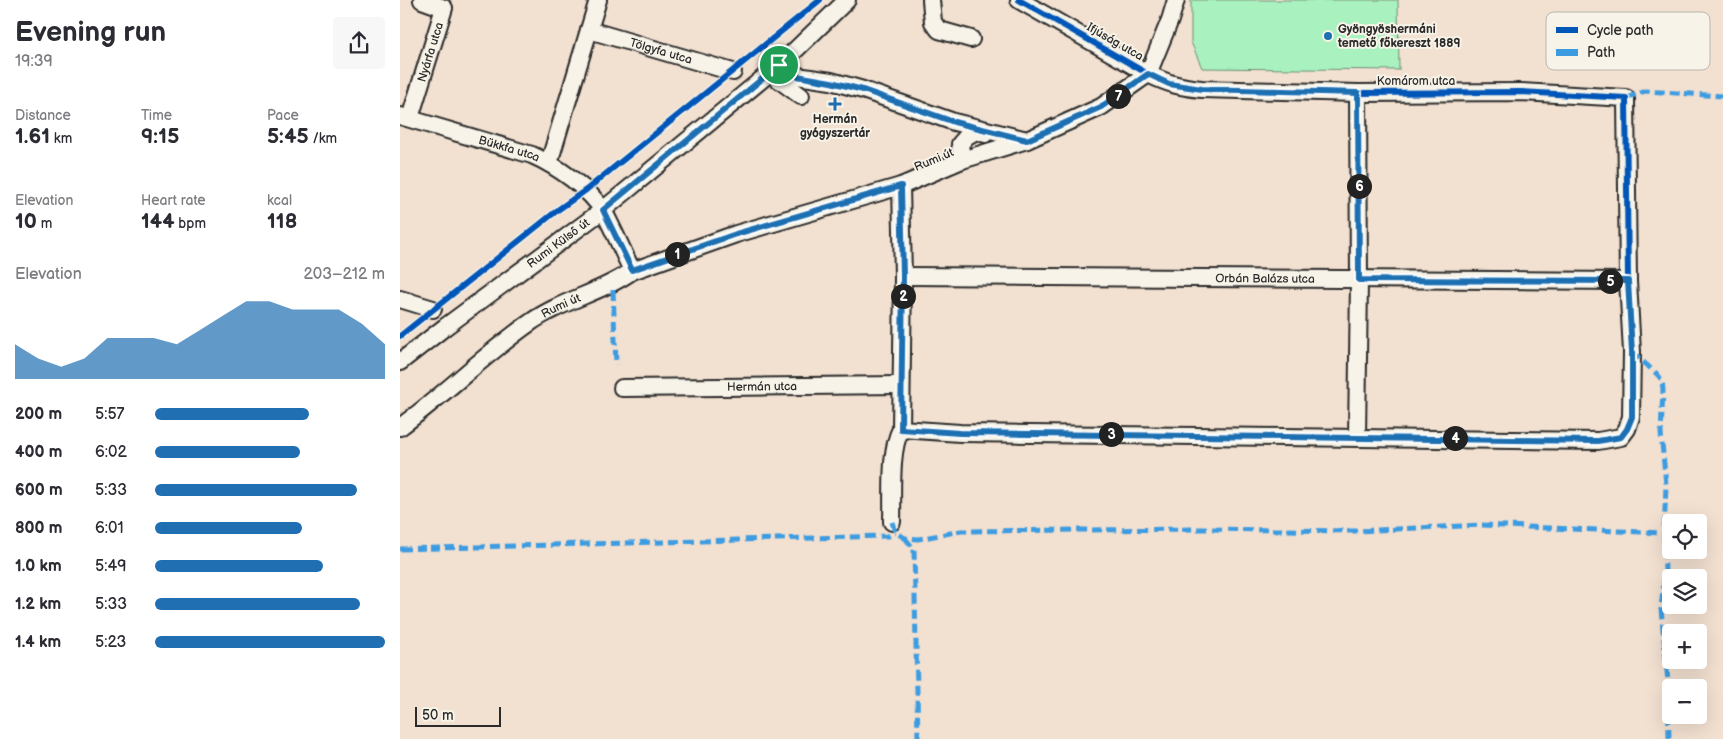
<!DOCTYPE html>
<html lang="en">
<head>
<meta charset="utf-8">
<style>
  body { margin:0; font-family:"Balsamiq Sans",sans-serif; background:#f7f7f7; color:#2b2b33; height:100vh; display:flex; flex-direction:column; font-size:19px; white-space:nowrap }
  * { box-sizing:border-box; margin:0 }
  p { font-size:16px; color:#7c7c81 }
  .icon { flex:none; width:28px; height:28px; fill:none; stroke:currentColor; stroke-width:2; stroke-linecap:round; stroke-linejoin:round }
  .map { position:relative; flex:1; overflow:hidden }
  .panel { display:flex; flex-direction:column; background:#fff; width:400px }
  .panel>* { flex:none }
  .buttons { position:absolute; left:1262px; top:514px; display:grid; gap:10px }
  .buttons a { display:grid; place-items:center; width:45px; height:45px; border-radius:5px; background:#fff; box-shadow:0 5px 20px #0002; font-size:25px }
  .scale { position:absolute; left:15px; bottom:12px; width:86px; box-sizing:border-box; padding-left:5px; border:2px solid #2b2b2b; border-top:0; font-size:14px; line-height:18px; white-space:nowrap; color:#2b2b2b; -webkit-text-stroke:4px #f7f3e8; paint-order:stroke }
  .pin { position:absolute; display:grid; place-items:center; width:42px; height:42px; color:#fff; margin:-21px; border:2px solid #fff; border-radius:50%; box-shadow:0 1px 5px #0007 }
  .km { position:absolute; width:25px; height:25px; margin:-12px; border-radius:50%; background:#222; color:#fff; font-size:14px; line-height:25px; text-align:center }
  .round { display:grid; place-items:center; flex:none; width:52px; height:52px; border-radius:5px; background:#f7f7f7 }
  .summary { display:flex; align-items:center; justify-content:space-between; height:85px; padding:0 15px }
  h1 { font-size:28px; font-weight:700; line-height:38px }
  .metrics { display:grid; grid-template-columns:repeat(3,1fr); gap:8px; height:85px; padding:5px 15px }
  .metrics div { display:grid; align-content:center }
  .metrics b { font-size:21px; font-weight:700 }
  .metrics small { font-size:14px; font-weight:400 }
  .metrics p { font-size:14px }
  .chart { height:140px; padding:10px 15px }
  .chart p { display:flex; justify-content:space-between }
  .chart svg { width:100%; height:90px; margin-top:5px; fill:#1f6fb2; opacity:.7 }
  ul { padding:0 15px; list-style:none; font-size:16px }
  li { display:grid; grid-template-columns:80px 60px 1fr; align-items:center; height:38px }
  li i { height:12px; border-radius:6px; background:#1f6fb2 }
  main { display:flex; flex:1; min-height:0 }
  .map>svg:first-child { display:block }
  .green { fill:#a9f2bf; stroke:#6a8e75 }
  .lines { fill:none; stroke-linecap:round; stroke-linejoin:round }
  .minor-casing { stroke:#2b2b2b; stroke-width:20 }
  .minor { stroke:#f7f3e8; stroke-width:16 }
  .quiet { stroke:#3d9ce1; stroke-width:5; stroke-dasharray:10 5; stroke-linecap:butt }
  .cycleway-casing { stroke:#f7f3e8; stroke-width:9 }
  .cycleway { stroke:#0057b8; stroke-width:6 }
  .route-casing { stroke:#fff; stroke-width:10 }
  .route { stroke:#1f6fb2; stroke-width:6 }
  .poi-dot { fill:#1f6fb2; stroke:#f7f3e8; stroke-width:2 }
  .labels { text-anchor:middle; dominant-baseline:central; stroke-width:4; stroke-linejoin:round; paint-order:stroke }
  .poi-label { font-size:12px; font-weight:bold; fill:#2b2b2b; stroke:#f7f3e8; text-anchor:start }
  .street-label { font-size:12px; fill:#2b2b2b; stroke:#f7f3e8 }
  .key { fill:#f7f3e8; stroke:#bab7af; stroke-width:1 }
  .key-label { font-size:14px; fill:#2b2b2b }
</style>
</head>
<body>
<main>
<section class="panel">
<div class="summary"><div><h1>Evening run</h1><p>19:39</p></div><a class="round"><svg class="icon" aria-label="share" viewBox="0 0 24 24"><path d="M12 15V3M7 8l5-5 5 5M5 13v7h14v-7"/></svg></a></div>
<div class="metrics">
<div><p>Distance</p><b>1.61<small> km</small></b></div>
<div><p>Time</p><b>9:15</b></div>
<div><p>Pace</p><b>5:45<small> /km</small></b></div>
</div>
<div class="metrics">
<div><p>Elevation</p><b>10<small> m</small></b></div>
<div><p>Heart rate</p><b>144<small> bpm</small></b></div>
<div><p>kcal</p><b>118</b></div>
</div>
<div class="chart"><p><span>Elevation</span>203–212 m</p>
<svg viewBox="0 0 160 44" preserveAspectRatio="none"><path d="M0 44V27L10 34L20 38L30 34L40 24L50 24L60 24L70 27L80 20L90 13L100 6L110 6L120 10L130 10L140 10L150 17L160 27V44z"/></svg>
</div>
<ul>
<li><b>200 m</b>5:57<i style="width:67%"></i></li>
<li><b>400 m</b>6:02<i style="width:63%"></i></li>
<li><b>600 m</b>5:33<i style="width:88%"></i></li>
<li><b>800 m</b>6:01<i style="width:64%"></i></li>
<li><b>1.0 km</b>5:49<i style="width:73%"></i></li>
<li><b>1.2 km</b>5:33<i style="width:89%"></i></li>
<li><b>1.4 km</b>5:23<i style="width:100%"></i></li>
</ul>
</section>
<div class="map">
<svg width="1323" height="739" viewBox="0 0 1323 739">
  <rect width="100%" height="100%" fill="#f2e0d0"/>
  <filter id="ink" filterUnits="userSpaceOnUse"><feTurbulence type="fractalNoise" baseFrequency=".02" numOctaves="2"/><feDisplacementMap in="SourceGraphic" scale="10" xChannelSelector="R" yChannelSelector="G"/><feConvolveMatrix kernelMatrix="1 2 1 2 8 2 1 2 1" color-interpolation-filters="sRGB"/></filter>
  <g filter="url(#ink)">
    <path class="green" d="M791,0H998L999,70L802,68L791,42Z"/>
    <g class="lines">
      <g class="minor-casing">
        <g id="minor">
          <path d="M531,0L533,22L539,30L571,39"/>
          <path id="s1" d="M189,30L333,72"/>
          <path d="M379,65L397,76L431,81L463,90L554,122L627,140"/>
          <path d="M370,73L401,96"/>
          <path id="s2" d="M0,116L132,155C157,166 190,189 204,212C214,231 223,251 232,271"/>
          <path id="s3" d="M10,118L44,8L22,0"/>
          <path d="M562,160L560,144L567,136L576,131L585,134"/>
          <path d="M149,163L198,0"/>
          <path id="s4" d="M503,276L1228,281"/>
          <path d="M0,299L33,309"/>
          <path id="s5" d="M0,362L45,327L203,210L383,62L447,0"/>
          <path id="s6" d="M222,388L501,385"/>
          <path id="s7" d="M0,427C45,394 85,354 131,322C162,300 201,293 232,271L336,234L501,186L562,160L627,140L701,107L748,74L770,20L776,0"/>
          <path d="M501,429L560,433L1198,441L1221,437L1227,429L1231,417L1232,352L1228,281L1226,98L1121,92L958,93L802,89C780,87 769,84 748,74L619,0"/>
          <path d="M957,437L959,280L958,93"/>
          <path d="M492,522C493,496 489,451 501,429L503,276L501,186"/>
        </g>
      </g>
      <use href="#minor" class="minor"/>
      <g class="quiet">
        <path d="M379,65L397,76L431,81L463,90L554,122L627,140"/>
        <path d="M1226,98L1245,91L1323,96"/>
        <path d="M213,290L216,365"/>
        <path d="M1232,352L1257,374L1262,380L1263,390L1261,433L1266,485L1264,533L1265,572L1261,609L1268,681L1269,739"/>
        <path d="M492,522L495,532L505,538L518,539L561,531L804,529L955,531L1082,525L1264,533"/>
        <path d="M505,538L514,549L518,739"/>
        <path d="M0,549L488,536L495,532"/>
      </g>
      <g class="cycleway-casing">
        <g id="cycleway">
          <path d="M501,186L503,276L501,429L560,433L1198,441L1221,437L1227,429L1231,417L1232,352L1228,281L1226,98L1121,92L958,93L802,89C780,87 769,84 748,74L619,0"/>
          <path d="M0,336L159,209L186,190L420,0"/>
        </g>
      </g>
      <use href="#cycleway" class="cycleway"/>
    </g>
  </g>
  <g class="lines" filter="url(#ink)">
    <g class="route-casing">
      <path id="route" d="M379,65L397,76L431,82L463,90L554,122L627,140L701,107L748,74L769,84L802,89L958,93L959,280L1228,281L1232,352V417L1227,429L1221,437L1198,441L560,433L501,429L503,276L501,186L336,234L232,270L203,210Z"/>
    </g>
    <use href="#route" class="route"/>
  </g>
  <g class="poi-dot">
    <circle cx="928" cy="36" r="5"/>
    <path d="M432.5 96.5h5v5h5v5h-5v5h-5v-5h-5v-5h5z"/>
  </g>
  <g class="labels">
    <g class="poi-label">
      <text x="938" y="29">Gyöngyöshermáni<tspan x="938" dy="14">temető főkereszt 1889</tspan></text>
      <text x="435" y="119" text-anchor="middle">Hermán<tspan x="435" dy="14">gyógyszertár</tspan></text>
    </g>
    <g class="street-label">
      <text transform="translate(715 42) rotate(30)">Ifjúság utca</text>
      <text stroke="none"><textPath href="#s1" startOffset="75">Tölgyfa utca</textPath></text>
      <text stroke="none"><textPath href="#s3" startOffset="69">Nyárfa utca</textPath></text>
      <text x="1016" y="81">Komárom utca</text>
      <text stroke="none"><textPath href="#s2" startOffset="114">Bükkfa utca</textPath></text>
      <text transform="translate(534 160) rotate(-23)">Rumi út</text>
      <text stroke="none"><textPath href="#s5" startOffset="198">Rumi Külső út</textPath></text>
      <text stroke="none"><textPath href="#s4" startOffset="362">Orbán Balázs utca</textPath></text>
      <text stroke="none"><textPath href="#s7" startOffset="202">Rumi út</textPath></text>
      <text stroke="none"><textPath href="#s6" startOffset="140">Hermán utca</textPath></text>
    </g>
  </g>
  <rect x="1146" y="12" width="164" height="58" rx="8" class="key"/>
  <rect x="1156" y="27" width="22" height="6" fill="#0057b8"/>
  <rect x="1156" y="49" width="22" height="7" fill="#3d9ce1"/>
  <g class="key-label">
    <text x="1187" y="35">Cycle path</text>
    <text x="1187" y="57">Path</text>
  </g>
</svg>
<div class="buttons">
<a><svg class="icon" aria-label="locate" viewBox="0 0 24 24"><circle cx="12" cy="12" r="6"/><path d="M12 2v4M12 18v4M2 12h4M18 12h4"/></svg></a>
<a><svg class="icon" aria-label="layers" viewBox="0 0 24 24"><path d="M12 4l9 5-9 5-9-5zM3 14l9 5 9-5"/></svg></a>
<a>+</a>
<a>−</a>
</div>
<div class="scale">50 m</div>
<div class="pin" style="left:379px;top:65px;background:#1e9e55"><svg class="icon" aria-label="arrive" viewBox="0 0 24 24"><path d="M6 21V4h12l-3 4 3 4H6"/></svg></div>
<b class="km" style="left:277px;top:254px">1</b>
<b class="km" style="left:503px;top:296px">2</b>
<b class="km" style="left:711px;top:434px">3</b>
<b class="km" style="left:1055px;top:438px">4</b>
<b class="km" style="left:1210px;top:281px">5</b>
<b class="km" style="left:959px;top:186px">6</b>
<b class="km" style="left:718px;top:96px">7</b>
</div>
</main>
</body>
</html>
